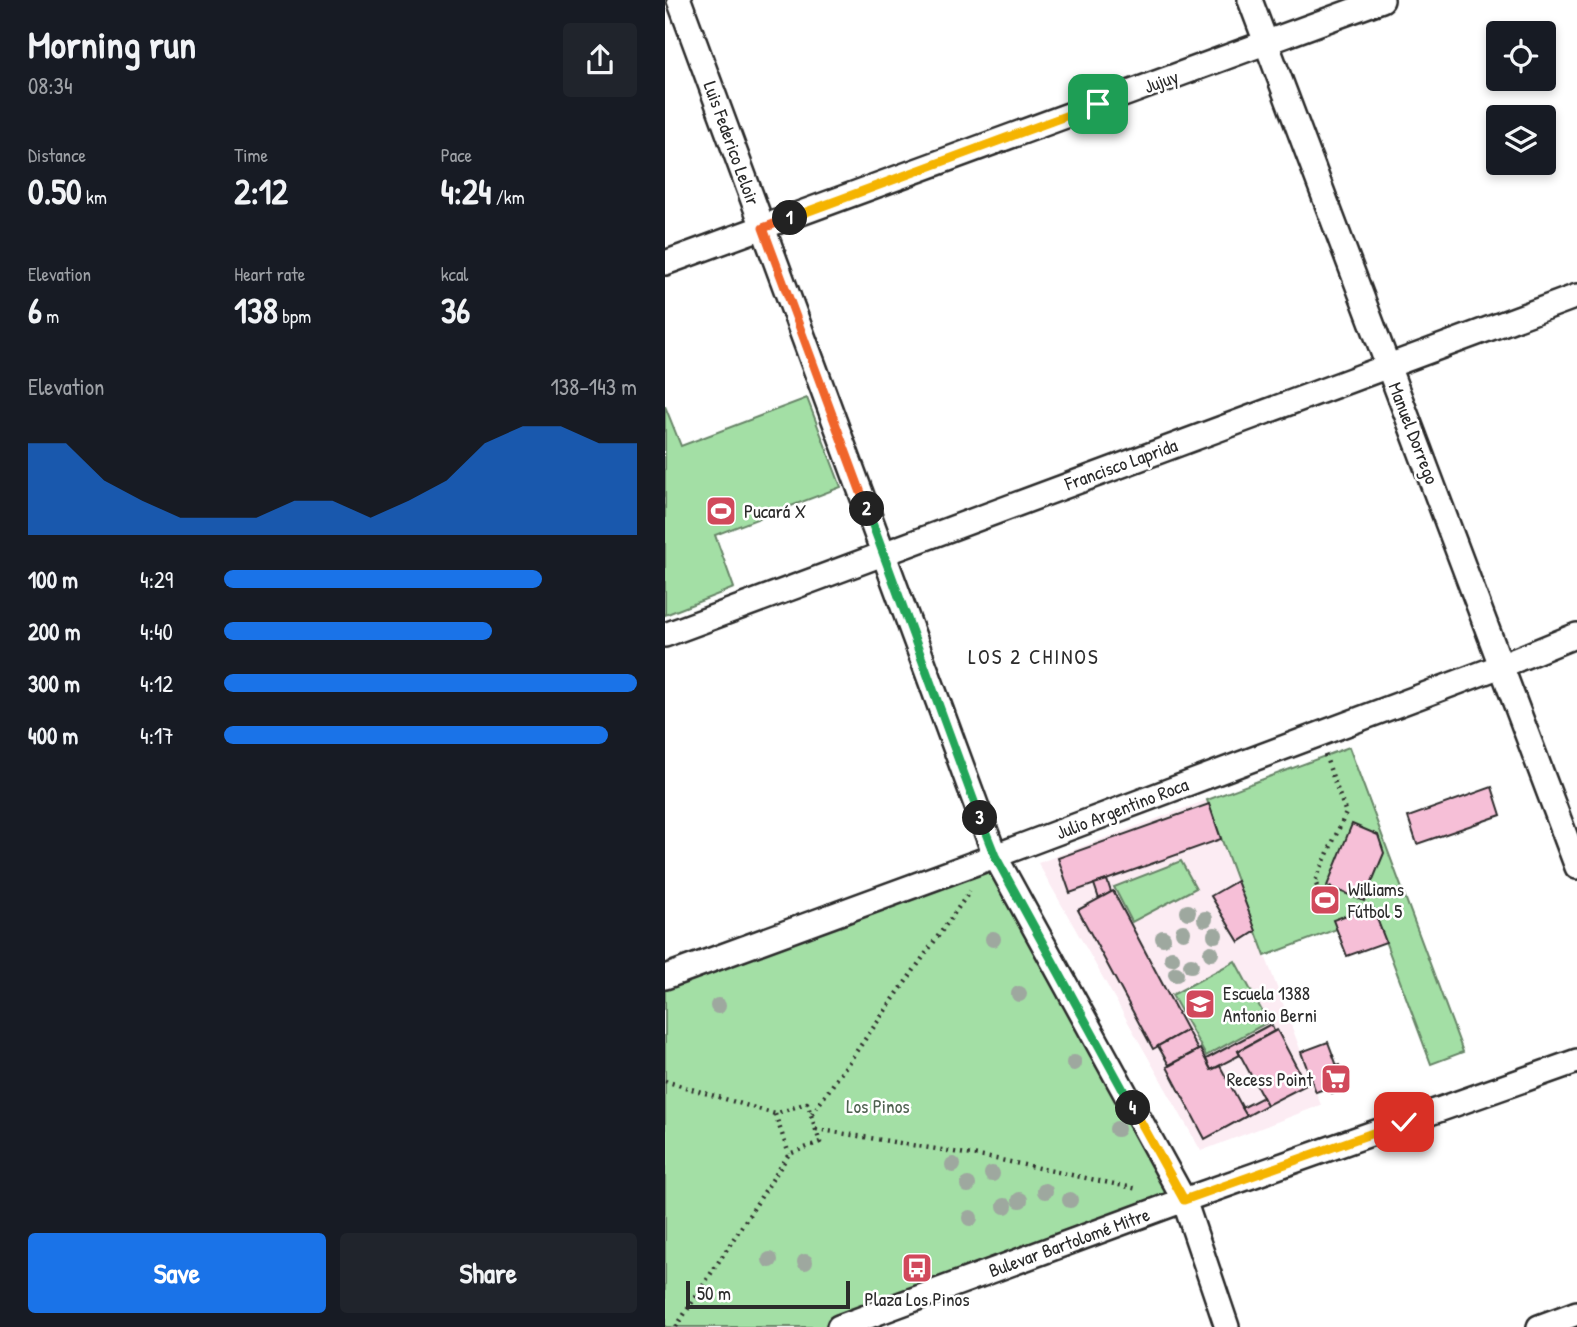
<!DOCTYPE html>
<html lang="en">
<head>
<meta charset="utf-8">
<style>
  body { margin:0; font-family:"Patrick Hand",sans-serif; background:#20242c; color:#f1f3f6; height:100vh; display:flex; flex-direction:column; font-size:26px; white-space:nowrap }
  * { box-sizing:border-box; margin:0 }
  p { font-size:23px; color:#9ea1a6 }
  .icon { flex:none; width:38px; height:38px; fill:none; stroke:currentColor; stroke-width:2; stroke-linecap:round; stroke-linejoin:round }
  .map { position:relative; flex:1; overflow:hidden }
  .side { display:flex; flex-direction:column; background:#171b24; width:665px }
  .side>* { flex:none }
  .controls { position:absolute; left:821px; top:21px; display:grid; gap:14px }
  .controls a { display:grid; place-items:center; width:70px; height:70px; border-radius:7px; background:#171b24; box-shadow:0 4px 10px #0003; font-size:35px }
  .scale { position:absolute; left:21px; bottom:18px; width:164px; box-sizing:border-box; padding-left:7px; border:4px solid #2b2b2b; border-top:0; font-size:19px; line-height:24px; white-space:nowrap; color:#2b2b2b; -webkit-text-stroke:5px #fff; paint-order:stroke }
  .pin { position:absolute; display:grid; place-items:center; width:60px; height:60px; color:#fff; margin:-30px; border-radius:14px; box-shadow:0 4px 10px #0006 }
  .km { position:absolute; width:35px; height:35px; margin:-18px; border-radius:50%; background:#222; color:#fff; font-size:19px; line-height:35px; text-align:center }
  .round { display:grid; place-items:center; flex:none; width:74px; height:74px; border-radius:7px; background:#20242c }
  .headline { display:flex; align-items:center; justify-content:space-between; height:119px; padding:0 28px }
  h1 { font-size:38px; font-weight:700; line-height:52px }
  .stats { display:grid; grid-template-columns:repeat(3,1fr); gap:10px; height:119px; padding:7px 28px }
  .stats div { display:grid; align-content:center }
  .stats b { font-size:35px; font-weight:700 }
  .stats small { font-size:19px; font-weight:400 }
  .stats p { font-size:19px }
  .chart { height:196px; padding:14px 28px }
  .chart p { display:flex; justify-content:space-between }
  .chart svg { width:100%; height:126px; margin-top:7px; fill:#1a73e8; opacity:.7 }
  .button { display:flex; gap:14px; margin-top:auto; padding:14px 28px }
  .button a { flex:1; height:80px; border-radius:7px; background:#1a73e8; color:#fff; font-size:28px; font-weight:700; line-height:80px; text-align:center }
  .button a+a { background:#20242c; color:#f1f3f6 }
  ul { padding:0 28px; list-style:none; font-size:23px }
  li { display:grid; grid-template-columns:112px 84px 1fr; align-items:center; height:52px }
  li i { height:18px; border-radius:9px; background:#1a73e8 }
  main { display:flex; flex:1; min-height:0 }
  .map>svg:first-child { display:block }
  .built { fill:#fcecf3 }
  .green { fill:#a3dfa5; stroke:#678568; stroke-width:2 }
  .building { fill:#f6bfd7; stroke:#2b2b2b; stroke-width:2 }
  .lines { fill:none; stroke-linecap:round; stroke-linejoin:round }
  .minor-casing { stroke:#2b2b2b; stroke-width:28 }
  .path { stroke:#2b2b2b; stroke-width:4.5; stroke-dasharray:2 5; stroke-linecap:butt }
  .minor { stroke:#fff; stroke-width:23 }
  .tree { fill:#9ea89f }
  .split-1-casing { stroke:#fff; stroke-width:14 }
  .split-2-casing { stroke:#fff; stroke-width:14 }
  .split-3-casing { stroke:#fff; stroke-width:14 }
  .split-4-casing { stroke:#fff; stroke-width:14 }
  .split-5-casing { stroke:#fff; stroke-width:14 }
  .split-1 { stroke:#f5b400; stroke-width:9 }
  .split-2 { stroke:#f0652b; stroke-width:9 }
  .split-3 { stroke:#22a559; stroke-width:9 }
  .split-4 { stroke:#22a559; stroke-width:9 }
  .split-5 { stroke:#f5b400; stroke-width:9 }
  .labels { text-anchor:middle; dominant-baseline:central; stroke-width:5; stroke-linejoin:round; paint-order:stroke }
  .street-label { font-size:19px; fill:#2b2b2b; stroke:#fff }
  .poi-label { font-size:19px; fill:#2b2b2b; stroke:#fff; text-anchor:start }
  .park-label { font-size:19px; fill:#4f6150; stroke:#fff }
  .neighbourhood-label { font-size:21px; letter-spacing:2px; fill:#2b2b2b; stroke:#fff }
</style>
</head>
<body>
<main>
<section class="side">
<div class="headline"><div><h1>Morning run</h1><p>08:34</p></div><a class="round"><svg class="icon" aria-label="share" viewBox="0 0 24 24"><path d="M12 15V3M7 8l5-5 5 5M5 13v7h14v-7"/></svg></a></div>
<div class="stats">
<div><p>Distance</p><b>0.50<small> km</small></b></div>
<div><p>Time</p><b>2:12</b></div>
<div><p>Pace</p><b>4:24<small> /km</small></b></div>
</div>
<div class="stats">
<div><p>Elevation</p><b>6<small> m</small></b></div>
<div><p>Heart rate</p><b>138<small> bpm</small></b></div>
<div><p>kcal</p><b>36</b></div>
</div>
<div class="chart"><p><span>Elevation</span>138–143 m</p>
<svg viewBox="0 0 160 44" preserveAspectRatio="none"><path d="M0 44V12L10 12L20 25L30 32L40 38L50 38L60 38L70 32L80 32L90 38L100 32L110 25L120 12L130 6L140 6L150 12L160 12V44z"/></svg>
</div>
<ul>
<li><b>100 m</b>4:29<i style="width:77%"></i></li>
<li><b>200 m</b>4:40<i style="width:65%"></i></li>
<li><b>300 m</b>4:12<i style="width:100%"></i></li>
<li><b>400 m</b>4:17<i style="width:93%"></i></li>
</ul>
<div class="button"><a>Save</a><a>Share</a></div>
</section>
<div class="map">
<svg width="912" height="1327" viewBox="0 0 912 1327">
  <rect width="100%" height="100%" fill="#fff"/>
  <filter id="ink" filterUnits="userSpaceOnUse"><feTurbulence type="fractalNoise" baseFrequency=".0143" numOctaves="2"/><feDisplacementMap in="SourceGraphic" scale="14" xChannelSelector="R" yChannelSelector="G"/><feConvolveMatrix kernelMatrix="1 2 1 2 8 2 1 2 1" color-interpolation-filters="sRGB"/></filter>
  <g filter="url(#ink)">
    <path class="built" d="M542,800L656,1105L536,1151L373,863Z"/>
    <g class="green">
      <path d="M142,398L176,487L50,535L69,588L0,615V406L16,446Z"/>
      <path d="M684,747L798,1052L766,1064L707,906L669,920L672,929L600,956L542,800Z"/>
      <path d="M330,856L519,1200L174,1327H0V977Z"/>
      <path d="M516,861L531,888L467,922L449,887Z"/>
      <path d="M570,961L603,1022L541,1056L507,995Z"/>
    </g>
    <g class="building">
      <path d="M827,787L836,815L752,844L743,817Z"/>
      <path d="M544,804L556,839L405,893L393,858Z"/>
      <path d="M687,824L713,835L719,853L699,901L662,886Z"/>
      <path d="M442,880L446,892L434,899L429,884Z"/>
      <path d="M572,881L591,931L574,942L546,896Z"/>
      <path d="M448,891L522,1030L488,1049L413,910Z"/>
      <path d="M707,906L721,942L682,956L668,920Z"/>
      <path d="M606,1024L609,1031L573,1051L575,1055L546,1070L541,1059Z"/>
      <path d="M522,1030L533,1050L504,1065L493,1046Z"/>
      <path d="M612,1030L641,1085L602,1105L573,1051Z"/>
      <path d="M663,1042L672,1066L659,1071L665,1087L651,1092L636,1052Z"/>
      <path d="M535,1049L546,1070L555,1066L582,1116L540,1139L502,1067Z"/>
      <path d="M675,1065L683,1087L667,1093L659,1071Z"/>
      <path d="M598,1097L602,1105L582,1116L577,1108Z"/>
    </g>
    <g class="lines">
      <g class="minor-casing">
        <g id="minor">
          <path d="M14,0L330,856L519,1200L562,1327"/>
          <path d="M585,0L912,867"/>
          <path d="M0,263L717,0"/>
          <path d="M0,635L912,296"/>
          <path d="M0,977L330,856L836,666L912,635"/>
          <path d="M174,1327L519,1200L912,1061"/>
          <path d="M874,1327L912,1313"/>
        </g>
      </g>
      <g class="path">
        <path d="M660,755L681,813L650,881L661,910"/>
        <path d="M0,1081L110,1114"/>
        <path d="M147,1114L305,891"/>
        <path d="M151,1129L331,1159L473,1189"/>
        <path d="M11,1327L124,1154L155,1142L142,1103L110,1114L124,1154"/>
      </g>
      <use href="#minor" class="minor"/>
    </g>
    <g class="tree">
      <circle cx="523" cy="912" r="8"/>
      <circle cx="540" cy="919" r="8"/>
      <circle cx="518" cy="932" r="8"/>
      <circle cx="550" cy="935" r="8"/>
      <circle cx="498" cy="938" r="8"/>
      <circle cx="328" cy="939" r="8"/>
      <circle cx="546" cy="953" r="8"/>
      <circle cx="507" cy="958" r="8"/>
      <circle cx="526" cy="965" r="8"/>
      <circle cx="511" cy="974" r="8"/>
      <circle cx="354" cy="994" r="8"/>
      <circle cx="53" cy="1006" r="8"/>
      <circle cx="409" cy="1063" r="8"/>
      <circle cx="452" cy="1129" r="8"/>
      <circle cx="288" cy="1165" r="8"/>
      <circle cx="327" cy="1174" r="8"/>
      <circle cx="303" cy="1185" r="8"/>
      <circle cx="380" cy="1191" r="8"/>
      <circle cx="355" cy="1200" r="8"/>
      <circle cx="405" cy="1200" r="8"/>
      <circle cx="340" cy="1206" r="8"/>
      <circle cx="305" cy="1218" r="8"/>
      <circle cx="105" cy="1260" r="8"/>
      <circle cx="140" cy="1262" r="8"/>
    </g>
  </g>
  <g class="lines" filter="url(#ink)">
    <g class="split-1-casing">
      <path id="split-1" d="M125,218L433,104"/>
    </g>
    <g class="split-2-casing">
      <path id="split-2" d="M125,218L98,228L202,509"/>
    </g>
    <g class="split-3-casing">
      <path id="split-3" d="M202,509L315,818"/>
    </g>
    <g class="split-4-casing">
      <path id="split-4" d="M315,818L330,856L468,1108"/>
    </g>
    <g class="split-5-casing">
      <path id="split-5" d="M468,1108L519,1200L739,1122"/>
    </g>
    <use href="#split-1" class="split-1"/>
    <use href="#split-2" class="split-2"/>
    <use href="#split-3" class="split-3"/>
    <use href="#split-4" class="split-4"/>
    <use href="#split-5" class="split-5"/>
  </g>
  <defs>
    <g id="stadium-square" transform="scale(1.575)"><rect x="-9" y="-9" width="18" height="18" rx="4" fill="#d1495b" stroke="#fff"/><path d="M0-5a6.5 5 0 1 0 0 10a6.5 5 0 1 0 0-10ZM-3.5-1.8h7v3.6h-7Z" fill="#fff"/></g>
    <g id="school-square" transform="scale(1.575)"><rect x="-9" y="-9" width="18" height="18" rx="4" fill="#d1495b" stroke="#fff"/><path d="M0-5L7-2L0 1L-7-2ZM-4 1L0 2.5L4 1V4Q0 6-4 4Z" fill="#fff"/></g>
    <g id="supermarket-square" transform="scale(1.575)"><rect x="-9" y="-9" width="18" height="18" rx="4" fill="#d1495b" stroke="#fff"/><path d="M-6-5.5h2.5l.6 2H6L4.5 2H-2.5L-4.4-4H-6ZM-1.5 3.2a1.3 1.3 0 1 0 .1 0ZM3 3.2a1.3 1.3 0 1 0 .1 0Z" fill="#fff"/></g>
    <g id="bus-square" transform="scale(1.575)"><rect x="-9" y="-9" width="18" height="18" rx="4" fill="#d1495b" stroke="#fff"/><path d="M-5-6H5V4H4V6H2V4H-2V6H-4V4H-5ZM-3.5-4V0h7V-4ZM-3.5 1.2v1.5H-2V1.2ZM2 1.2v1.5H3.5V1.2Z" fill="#fff"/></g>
  </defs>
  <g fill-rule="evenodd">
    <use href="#stadium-square" x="56" y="511"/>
    <use href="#stadium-square" x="660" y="900"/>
    <use href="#school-square" x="535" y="1004"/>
    <use href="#supermarket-square" x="671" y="1079"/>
    <use href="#bus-square" x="252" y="1268"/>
  </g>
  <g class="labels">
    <g class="street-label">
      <text transform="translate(496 81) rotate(-20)">Jujuy</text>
      <text transform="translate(67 143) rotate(70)">Luis Federico Leloir</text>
      <text transform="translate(749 433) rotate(69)">Manuel Dorrego</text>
      <text transform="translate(456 464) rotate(-20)">Francisco Laprida</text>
      <text transform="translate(457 808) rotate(-21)">Julio Argentino Roca</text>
      <text transform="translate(404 1242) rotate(-20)">Bulevar Bartolomé Mitre</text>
    </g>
    <g class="poi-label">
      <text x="79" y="511">Pucará X</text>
      <text x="683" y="889">Williams<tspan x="683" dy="22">Fútbol 5</tspan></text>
      <text x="558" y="993">Escuela 1388<tspan x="558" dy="22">Antonio Berni</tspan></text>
      <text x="648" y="1079" text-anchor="end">Recess Point</text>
      <text x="252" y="1299" text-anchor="middle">Plaza Los Pinos</text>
    </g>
    <g class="park-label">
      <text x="213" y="1106">Los Pinos</text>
    </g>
    <g class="neighbourhood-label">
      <text x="369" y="656">LOS 2 CHINOS</text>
    </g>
  </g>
</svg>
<div class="controls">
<a><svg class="icon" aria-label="locate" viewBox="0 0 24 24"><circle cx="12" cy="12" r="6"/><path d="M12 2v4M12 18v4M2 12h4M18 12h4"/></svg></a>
<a><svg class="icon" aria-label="layers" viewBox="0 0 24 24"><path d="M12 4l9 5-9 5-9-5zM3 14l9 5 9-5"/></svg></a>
</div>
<div class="scale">50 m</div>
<div class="pin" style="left:433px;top:104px;background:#1e9e55"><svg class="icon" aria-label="arrive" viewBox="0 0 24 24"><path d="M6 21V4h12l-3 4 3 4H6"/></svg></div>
<div class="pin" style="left:739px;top:1122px;background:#d93025"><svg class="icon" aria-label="check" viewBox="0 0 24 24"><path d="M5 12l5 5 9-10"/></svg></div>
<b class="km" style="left:125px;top:218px">1</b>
<b class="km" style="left:202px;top:509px">2</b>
<b class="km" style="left:315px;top:818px">3</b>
<b class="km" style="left:468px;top:1108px">4</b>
</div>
</main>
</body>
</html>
